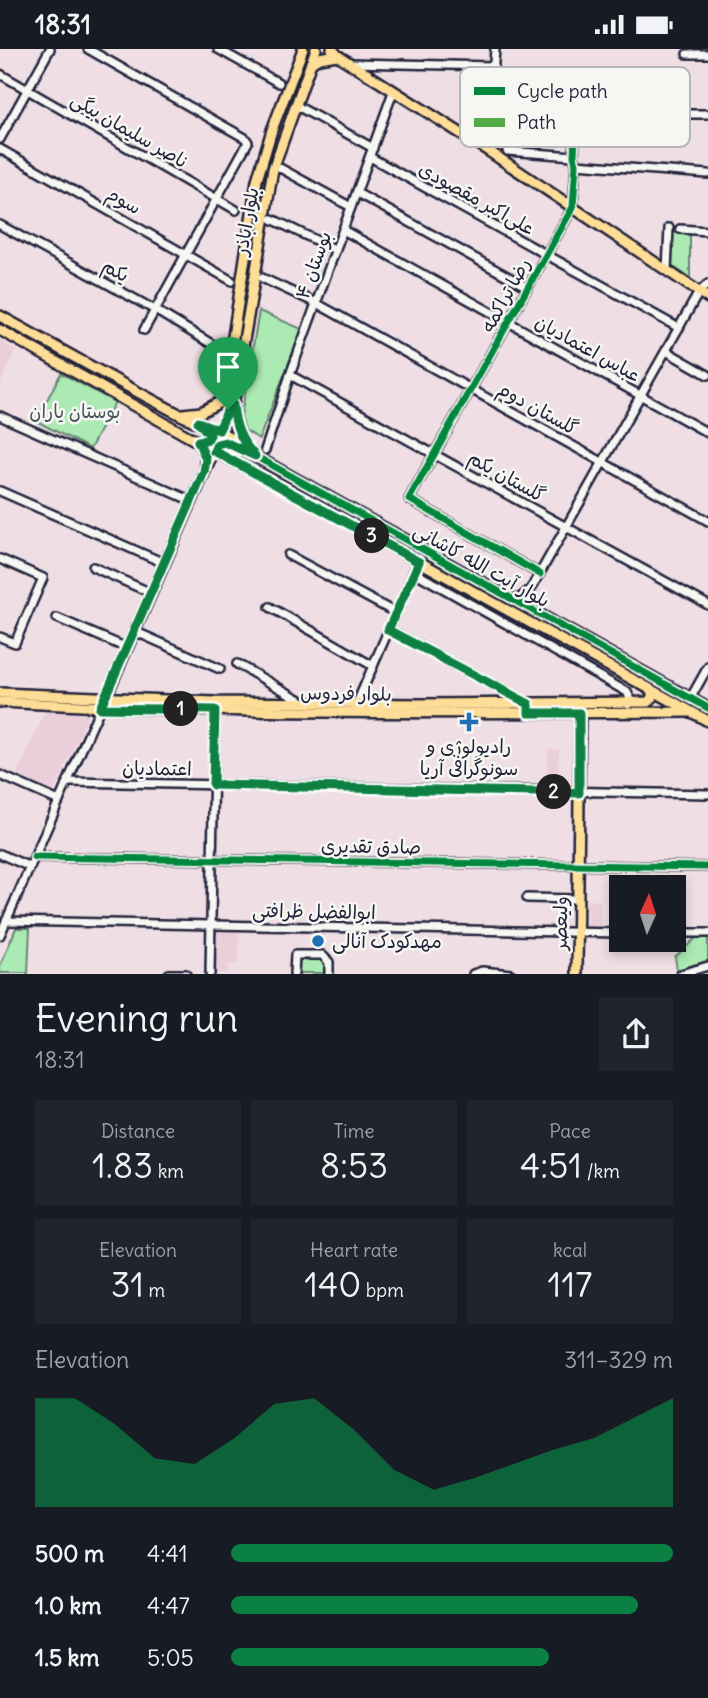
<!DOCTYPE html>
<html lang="en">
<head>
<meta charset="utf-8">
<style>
  body { margin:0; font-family:Delius,"Playpen Sans Arabic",sans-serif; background:#20242c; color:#f1f3f6; height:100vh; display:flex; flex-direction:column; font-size:26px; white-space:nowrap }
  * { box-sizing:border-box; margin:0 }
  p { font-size:23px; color:#9ea1a6 }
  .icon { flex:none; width:38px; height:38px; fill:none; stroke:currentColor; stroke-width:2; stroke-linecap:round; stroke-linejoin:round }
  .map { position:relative; height:925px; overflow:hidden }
  .drawer { display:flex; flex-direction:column; background:#171b24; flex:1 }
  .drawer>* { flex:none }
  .needle { width:46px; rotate:3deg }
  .fabs { position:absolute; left:609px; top:826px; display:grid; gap:14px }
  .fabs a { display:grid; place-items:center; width:77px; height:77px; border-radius:0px; background:#171b24; box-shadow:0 4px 10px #0003; font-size:35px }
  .pin { position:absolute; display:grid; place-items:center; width:60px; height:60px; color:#fff; margin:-72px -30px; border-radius:50% 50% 50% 0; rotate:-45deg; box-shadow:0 0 7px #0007 }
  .pin .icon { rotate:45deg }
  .km { position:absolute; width:35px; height:35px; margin:-18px; border-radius:50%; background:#222; color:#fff; font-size:19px; line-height:35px; text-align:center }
  .round { display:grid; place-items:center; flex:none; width:74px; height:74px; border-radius:0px; background:#20242c }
  .head { display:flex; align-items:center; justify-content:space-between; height:119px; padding:0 35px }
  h1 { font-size:38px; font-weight:600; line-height:52px }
  .stats { display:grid; grid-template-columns:repeat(3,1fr); gap:10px; height:119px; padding:7px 35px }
  .stats div { display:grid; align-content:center; border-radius:0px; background:#20242c; text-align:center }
  .stats b { font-size:35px; font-weight:600 }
  .stats small { font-size:19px; font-weight:400 }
  .stats p { font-size:19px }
  .chart { height:196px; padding:14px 35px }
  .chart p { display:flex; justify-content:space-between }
  .chart svg { width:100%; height:126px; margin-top:7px; fill:#0b8043; opacity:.7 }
  ul { padding:0 35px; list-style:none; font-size:23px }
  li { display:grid; grid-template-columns:112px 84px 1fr; align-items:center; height:52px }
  li i { height:18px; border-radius:9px; background:#0b8043 }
  .status { display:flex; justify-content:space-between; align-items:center; height:49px; padding:0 35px; background:#171b24; direction:ltr }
  .status svg { height:19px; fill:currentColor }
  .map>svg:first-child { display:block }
  .built { fill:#eacfda }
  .green { fill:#abeab2; stroke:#668676; stroke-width:2 }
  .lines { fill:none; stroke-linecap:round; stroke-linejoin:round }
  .minor-casing { stroke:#22223b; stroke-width:12 }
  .major-casing { stroke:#22223b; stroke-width:14 }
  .minor { stroke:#f6f6f2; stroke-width:7 }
  .major { stroke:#fedd96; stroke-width:9 }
  .quiet { stroke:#53aa46; stroke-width:5; stroke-dasharray:10 5; stroke-linecap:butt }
  .cycleway-casing { stroke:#f6f6f2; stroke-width:11 }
  .cycleway { stroke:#00873e; stroke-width:7 }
  .route-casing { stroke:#fff; stroke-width:14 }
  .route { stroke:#0b8043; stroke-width:9 }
  .poi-dot { fill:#1f6fb2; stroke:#f6f6f2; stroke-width:2.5 }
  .labels { text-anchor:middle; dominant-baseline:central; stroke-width:5; stroke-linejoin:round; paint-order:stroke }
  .street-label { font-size:19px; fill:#22223b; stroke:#f6f6f2 }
  .park-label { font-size:19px; fill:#445459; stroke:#f6f6f2 }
  .poi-label { font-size:19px; fill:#22223b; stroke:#f6f6f2 }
  .key { fill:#f6f6f2; stroke:#b6b6bb; stroke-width:2 }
  .key-label { font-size:19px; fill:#22223b }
</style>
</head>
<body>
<div class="status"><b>18:31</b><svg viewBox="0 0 49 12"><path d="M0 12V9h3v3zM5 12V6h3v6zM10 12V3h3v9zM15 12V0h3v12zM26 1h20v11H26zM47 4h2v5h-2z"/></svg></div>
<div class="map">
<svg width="708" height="925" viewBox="0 0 708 925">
  <rect width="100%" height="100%" fill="#efdfe4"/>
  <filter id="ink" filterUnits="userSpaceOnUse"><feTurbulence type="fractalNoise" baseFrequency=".0143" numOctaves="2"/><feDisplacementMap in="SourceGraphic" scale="14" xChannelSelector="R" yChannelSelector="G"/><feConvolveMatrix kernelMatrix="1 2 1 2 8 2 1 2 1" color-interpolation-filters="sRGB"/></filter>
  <g filter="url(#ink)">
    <g class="built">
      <path d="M0,292L16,301L0,336Z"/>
      <path d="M46,661L90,662L54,743L16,726Z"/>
      <path d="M548,700H559L558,736H547Z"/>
      <path d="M587,851L601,852V877H587Z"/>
      <path d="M216,882H240L239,915H229L228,924H215Z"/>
      <path d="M311,884H324V903L311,902Z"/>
    </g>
    <g class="green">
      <path d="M671,183L690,184V229L669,215Z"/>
      <path d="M259,262L302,280L259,390L245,381L241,367Z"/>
      <path d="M61,324L115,353L90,400L36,372Z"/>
      <path d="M16,879H30L28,924H0V917Z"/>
      <path d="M698,887H708V912L677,921L675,908Z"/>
      <path d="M322,908L326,913L327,924H298V909Z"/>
    </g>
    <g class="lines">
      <g class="minor-casing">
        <g id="minor">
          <path d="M88,0L245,89L248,93L144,281"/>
          <path d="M218,0L279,34"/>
          <path d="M687,5H708"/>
          <path d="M350,14L494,17"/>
          <path d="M0,25L236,161"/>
          <path d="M492,36L650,48L674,65H708"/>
          <path d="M299,58L373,99"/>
          <path d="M0,90L50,0"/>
          <path d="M0,100L232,232"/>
          <path d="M487,101L495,0"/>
          <path d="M507,102L574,107"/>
          <path d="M370,108L679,279"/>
          <path d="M576,115L708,125"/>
          <path d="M280,119L351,158"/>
          <path d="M357,144L527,238"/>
          <path d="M272,170L336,201"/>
          <path d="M0,176L155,261L215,297"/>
          <path d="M680,180L708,182"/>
          <path d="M343,181L708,384"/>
          <path d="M667,221L669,179"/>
          <path d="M262,229L316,254L708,472"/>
          <path d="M666,302L708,326"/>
          <path d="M290,326L708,556"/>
          <path d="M0,367L192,452"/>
          <path d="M219,381L228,360"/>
          <path d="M265,401L290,326L393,43"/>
          <path d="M0,442L164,514"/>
          <path d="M288,506L396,564"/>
          <path d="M0,510L43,529L15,594L0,588"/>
          <path d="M93,518L151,544"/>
          <path d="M414,523L627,643L631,651L629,655"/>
          <path d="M540,525L409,450L573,158L576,115L574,107L577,43"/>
          <path d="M513,551L520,549L531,540L699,243L708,235"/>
          <path d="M270,558L373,617"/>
          <path d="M57,569L127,599"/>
          <path d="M389,581L527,654"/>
          <path d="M134,582L220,620"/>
          <path d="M237,615L304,653"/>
          <path d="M690,650L708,618"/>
          <path d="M356,656L415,520"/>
          <path d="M0,726L59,752"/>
          <path d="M68,733L708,745"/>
          <path d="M0,805L30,818"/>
          <path d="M34,808L708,818"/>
          <path d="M527,849L577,850"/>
          <path d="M6,872L621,884"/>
          <path d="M674,884H708"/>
          <path d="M0,886L100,659"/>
          <path d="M169,925H186"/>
          <path d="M210,925L215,656"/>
          <path d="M294,925L295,906H322L329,913V925"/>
          <path d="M473,925L482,922L511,925"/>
          <path d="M681,925L708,917"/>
        </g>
      </g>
      <g class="major-casing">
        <g id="major">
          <path d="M332,0L337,6L487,101L708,249"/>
          <path d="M311,14L319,9L337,6"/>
          <path d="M0,267C58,299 116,332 175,363C203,378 232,383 255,407L708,659"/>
          <path d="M0,281L214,402L284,438L708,672"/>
          <path d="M220,353L226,333L257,131L272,81L303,0"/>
          <path d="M183,365L201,363L220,353"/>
          <path d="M202,377L210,387L207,391L198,392L205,405V419"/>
          <path d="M244,395L234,375L233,356L273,120L316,0"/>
          <path d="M0,644L215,653L423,655L648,653L652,649V642"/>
          <path d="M0,653C230,666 461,664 691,663"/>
          <path d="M103,654L217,395L225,393L246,403"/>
          <path d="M577,925L580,660"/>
        </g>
      </g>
      <use href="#minor" class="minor"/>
      <use href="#major" class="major"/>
      <path class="quiet" d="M219,381L228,360"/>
      <g class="cycleway-casing">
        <g id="cycleway">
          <path d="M244,395L255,407L708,659"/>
          <path d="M540,525L409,450L573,158L576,115L574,107L577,43"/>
          <path d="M34,808L708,818"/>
        </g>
      </g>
      <use href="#cycleway" class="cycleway"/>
    </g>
  </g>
  <g class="lines" filter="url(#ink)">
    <g class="route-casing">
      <path id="route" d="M233,356C235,377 240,391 255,407L225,393L217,395L214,402L419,513L388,581L529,655V664H579V744L213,736L215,661L100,659L204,423L206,410L198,392L207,391L210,386L198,373L219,381L228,360Z"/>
    </g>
    <use href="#route" class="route"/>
  </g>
  <g class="poi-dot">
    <path d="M465.5 662.5h7v7h7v7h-7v7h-7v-7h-7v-7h7z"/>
    <circle cx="318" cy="892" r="7"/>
  </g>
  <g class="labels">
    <g class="street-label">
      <text transform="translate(130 81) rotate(30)">ناصر سلیمان بیگی</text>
      <text transform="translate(477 149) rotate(29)">علی‌اکبر مقصودی</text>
      <text transform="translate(124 151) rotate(29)">سوم</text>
      <text transform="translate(246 172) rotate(-80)">بلوار اباذر</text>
      <text transform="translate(313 216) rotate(-70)">بوستان ۴</text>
      <text transform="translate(116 221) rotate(29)">یکم</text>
      <text transform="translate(505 246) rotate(-61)">رضا تراکمه</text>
      <text transform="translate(588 299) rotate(29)">عباس اعتمادیان</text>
      <text transform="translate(538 359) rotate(29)">گلستان دوم</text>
      <text transform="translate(507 427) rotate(29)">گلستان یکم</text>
      <text transform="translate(482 516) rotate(29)">بلوار آیت الله کاشانی</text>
      <text transform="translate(346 644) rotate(1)">بلوار فردوس</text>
      <text transform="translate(157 719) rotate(1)">اعتمادیان</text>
      <text transform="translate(371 797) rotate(1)">صادق تقدیری</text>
      <text transform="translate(314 862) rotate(1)">ابوالفضل ظرافتی</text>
      <text transform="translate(560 874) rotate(-89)">ولیعصر</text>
    </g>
    <g class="park-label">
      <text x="75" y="362">بوستان یاران</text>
    </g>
    <g class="poi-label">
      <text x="469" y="697">رادیولوژی و<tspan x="469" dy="22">سونوگرافی آریا</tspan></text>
      <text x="332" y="892" text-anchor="start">مهدکودک آنالی</text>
    </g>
  </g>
  <rect x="460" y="18" width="230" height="80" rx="10" class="key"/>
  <rect x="474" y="38" width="31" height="8" fill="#00873e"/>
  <rect x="474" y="69" width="31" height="9" fill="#53aa46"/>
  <g class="key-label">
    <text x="517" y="49">Cycle path</text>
    <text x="517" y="80">Path</text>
  </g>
</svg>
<div class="fabs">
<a><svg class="needle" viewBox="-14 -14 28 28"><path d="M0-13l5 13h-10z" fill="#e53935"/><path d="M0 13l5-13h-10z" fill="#9ea1a6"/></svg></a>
</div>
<div class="pin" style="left:228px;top:360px;background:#1e9e55"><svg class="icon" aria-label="arrive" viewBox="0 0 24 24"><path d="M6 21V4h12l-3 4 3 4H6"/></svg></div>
<b class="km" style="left:181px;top:660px">1</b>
<b class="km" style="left:554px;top:743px">2</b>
<b class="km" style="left:372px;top:487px">3</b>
</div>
<section class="drawer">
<div class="head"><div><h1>Evening run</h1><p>18:31</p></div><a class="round"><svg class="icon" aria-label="share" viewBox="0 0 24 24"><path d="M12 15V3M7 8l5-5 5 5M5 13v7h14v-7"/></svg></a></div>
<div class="stats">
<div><p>Distance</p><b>1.83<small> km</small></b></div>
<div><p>Time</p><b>8:53</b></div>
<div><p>Pace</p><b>4:51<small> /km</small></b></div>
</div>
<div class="stats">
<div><p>Elevation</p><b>31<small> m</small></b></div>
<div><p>Heart rate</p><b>140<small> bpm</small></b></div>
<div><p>kcal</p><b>117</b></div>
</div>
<div class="chart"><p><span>Elevation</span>311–329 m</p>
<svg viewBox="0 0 160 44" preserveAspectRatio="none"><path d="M0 44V6L10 6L20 15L30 27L40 29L50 20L60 8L70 6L80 17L90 31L100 38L110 34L120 29L130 24L140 20L150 13L160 6V44z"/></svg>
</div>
<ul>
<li><b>500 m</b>4:41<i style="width:100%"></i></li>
<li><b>1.0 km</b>4:47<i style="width:92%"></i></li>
<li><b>1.5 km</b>5:05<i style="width:72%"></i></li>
</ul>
</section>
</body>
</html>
